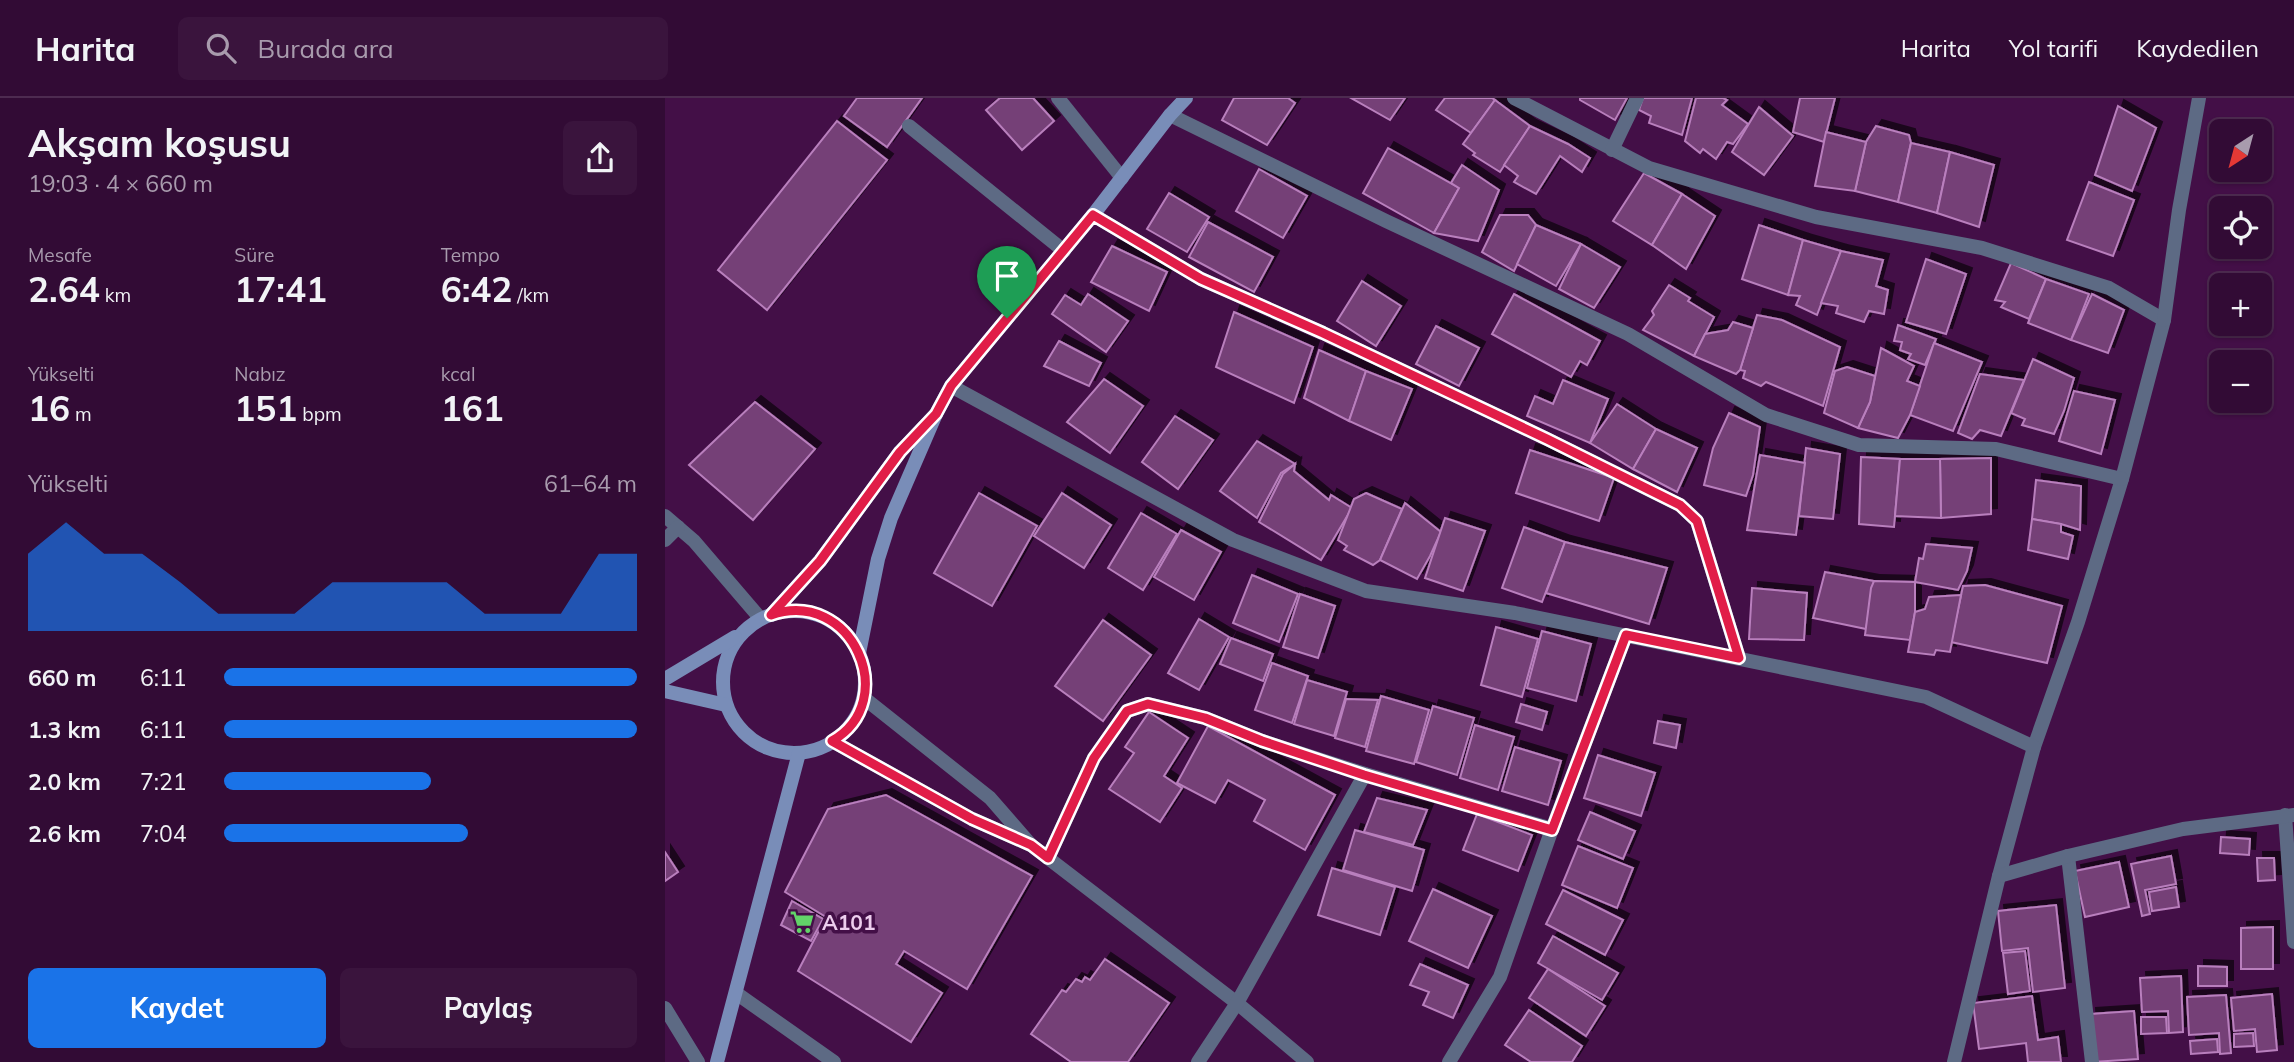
<!DOCTYPE html>
<html lang="tr">
<head>
<meta charset="utf-8">
<style>
  body { margin:0; font-family:Mulish,sans-serif; background:#3a143d; color:#f1f3f6; height:100vh; display:flex; flex-direction:column; font-size:26px; white-space:nowrap }
  * { box-sizing:border-box; margin:0 }
  p { font-size:23px; color:#a89bad }
  .icon { flex:none; width:38px; height:38px; fill:none; stroke:currentColor; stroke-width:2; stroke-linecap:round; stroke-linejoin:round }
  .map { position:relative; flex:1; overflow:hidden }
  .details { display:flex; flex-direction:column; background:#320b35; width:665px }
  .details>* { flex:none }
  .needle { width:46px; rotate:216deg }
  .fabs { position:absolute; left:1544px; top:21px; display:grid; gap:14px }
  .fabs a { display:grid; place-items:center; width:63px; height:63px; border-radius:10px; background:#320b35; box-shadow:0 2px 5px #0004,0 0 0 2px #4d2b50; font-size:35px }
  .pin { position:absolute; display:grid; place-items:center; width:60px; height:60px; color:#fff; margin:-72px -30px; border-radius:50% 50% 50% 0; rotate:-45deg; box-shadow:0 0 7px #0007 }
  .pin .icon { rotate:45deg }
  .round { display:grid; place-items:center; flex:none; width:74px; height:74px; border-radius:10px; background:#3a143d }
  .head { display:flex; align-items:center; justify-content:space-between; height:119px; padding:0 28px }
  h1 { font-size:38px; font-weight:700; line-height:52px }
  .figures { display:grid; grid-template-columns:repeat(3,1fr); gap:10px; height:119px; padding:7px 28px }
  .figures div { display:grid; align-content:center }
  .figures b { font-size:35px; font-weight:700 }
  .figures small { font-size:19px; font-weight:400 }
  .figures p { font-size:19px }
  .chart { height:196px; padding:14px 28px }
  .chart p { display:flex; justify-content:space-between }
  .chart svg { width:100%; height:126px; margin-top:7px; fill:#1a73e8; opacity:.7 }
  .action { display:flex; gap:14px; margin-top:auto; padding:14px 28px }
  .action a { flex:1; height:80px; border-radius:10px; background:#1a73e8; color:#fff; font-size:28px; font-weight:700; line-height:80px; text-align:center }
  .action a+a { background:#3a143d; color:#f1f3f6 }
  ul { padding:0 28px; list-style:none; font-size:23px }
  li { display:grid; grid-template-columns:112px 84px 1fr; align-items:center; height:52px }
  li i { height:18px; border-radius:9px; background:#1a73e8 }
  header { display:flex; align-items:center; gap:42px; box-sizing:border-box; height:98px; padding:0 35px; background:#320b35; border-bottom:2px solid #4d2b50 }
  header strong { font-size:33px }
  nav { display:flex; gap:38px; margin-inline-start:auto; font-size:24px }
  .search { width:490px; height:63px; background:#3a143d; display:flex; align-items:center; gap:18px; box-sizing:border-box; padding:0 24px; border-radius:10px; color:#a89bad; font-size:26px }
  main { display:flex; flex:1; min-height:0 }
  .map>svg:first-child { display:block }
  .building { fill:#743f77; stroke:#b97fbd; stroke-width:2; filter:url(#shadow) }
  .lines { fill:none; stroke-linecap:round; stroke-linejoin:round }
  .street { stroke:#5d6a84; stroke-width:14 }
  .secondary { stroke:#798db8; stroke-width:14 }
  .route-casing { stroke:#fff; stroke-width:14 }
  .route { stroke:#e11d48; stroke-width:9 }
  .labels { text-anchor:middle; dominant-baseline:central; stroke-width:7; stroke-linejoin:round; paint-order:stroke }
  .poi-label { font-size:21px; font-weight:bold; fill:#edceee; stroke:#430f47; text-anchor:start }
</style>
</head>
<body>
<header>
<strong>Harita</strong>
<div class="search"><svg class="icon" aria-label="search" viewBox="0 0 24 24"><circle cx="10" cy="10" r="6"/><path d="M15 15l6 6"/></svg>Burada ara</div>
<nav><a>Harita</a><a>Yol tarifi</a><a>Kaydedilen</a></nav>
</header>
<main>
<section class="details">
<div class="head"><div><h1>Akşam koşusu</h1><p>19:03 · 4 × 660 m</p></div><a class="round"><svg class="icon" aria-label="share" viewBox="0 0 24 24"><path d="M12 15V3M7 8l5-5 5 5M5 13v7h14v-7"/></svg></a></div>
<div class="figures">
<div><p>Mesafe</p><b>2.64<small> km</small></b></div>
<div><p>Süre</p><b>17:41</b></div>
<div><p>Tempo</p><b>6:42<small> /km</small></b></div>
</div>
<div class="figures">
<div><p>Yükselti</p><b>16<small> m</small></b></div>
<div><p>Nabız</p><b>151<small> bpm</small></b></div>
<div><p>kcal</p><b>161</b></div>
</div>
<div class="chart"><p><span>Yükselti</span>61–64 m</p>
<svg viewBox="0 0 160 44" preserveAspectRatio="none"><path d="M0 44V17L10 6L20 17L30 17L40 27L50 38L60 38L70 38L80 27L90 27L100 27L110 27L120 38L130 38L140 38L150 17L160 17V44z"/></svg>
</div>
<ul>
<li><b>660 m</b>6:11<i style="width:100%"></i></li>
<li><b>1.3 km</b>6:11<i style="width:100%"></i></li>
<li><b>2.0 km</b>7:21<i style="width:50%"></i></li>
<li><b>2.6 km</b>7:04<i style="width:59%"></i></li>
</ul>
<div class="action"><a>Kaydet</a><a>Paylaş</a></div>
</section>
<div class="map">
<svg width="1629" height="964" viewBox="0 0 1629 964">
  <defs>
    <filter id="shadow"><feDropShadow dx="6" dy="-6" stdDeviation="0" flood-color="#0009"/></filter>
  </defs>
  <rect width="100%" height="100%" fill="#430f47"/>
  <g class="building">
    <path d="M192,0H257L222,49L179,18Z"/>
    <path d="M335,0H368L389,23L357,52L321,12Z"/>
    <path d="M569,0H623L630,5L602,47L557,22Z"/>
    <path d="M686,0H740L725,22Z"/>
    <path d="M780,0H827L830,2L806,35L771,12Z"/>
    <path d="M915,0H962L950,22L915,2Z"/>
    <path d="M978,0H1027L1017,37L984,25L986,18L974,12Z"/>
    <path d="M1031,0H1058L1062,2L1057,7L1083,26L1068,46L1062,44L1051,61L1038,51L1035,55L1020,43Z"/>
    <path d="M1135,0H1170L1159,44L1128,34Z"/>
    <path d="M830,2L865,28L835,74L808,57L810,55L798,46Z"/>
    <path d="M1453,8L1491,30L1467,93L1430,77Z"/>
    <path d="M1094,9L1128,38L1099,77L1067,54Z"/>
    <path d="M172,23L222,62L102,212L53,172Z"/>
    <path d="M865,28L903,46L925,60L917,74L895,58L871,96L849,84L853,78L839,67Z"/>
    <path d="M1211,28L1244,37L1246,45L1233,104L1190,93L1201,44Z"/>
    <path d="M1161,34L1201,44L1190,93L1150,88Z"/>
    <path d="M1246,45L1285,54L1272,115L1233,104Z"/>
    <path d="M723,50L794,90L769,135L698,95Z"/>
    <path d="M1285,54L1329,67L1314,129L1272,115Z"/>
    <path d="M797,67L834,92L813,143L769,135L794,90L786,85Z"/>
    <path d="M594,71L642,98L618,140L571,113Z"/>
    <path d="M979,75L1017,96L987,147L948,123Z"/>
    <path d="M1424,84L1469,102L1448,158L1402,142Z"/>
    <path d="M504,95L544,119L522,154L482,131Z"/>
    <path d="M1017,96L1050,118L1021,171L987,147Z"/>
    <path d="M835,117H863L871,127L849,173L817,154Z"/>
    <path d="M543,124L608,159L589,194L524,159Z"/>
    <path d="M871,127L916,146L891,188L852,166Z"/>
    <path d="M1094,127L1138,142L1123,197L1077,181Z"/>
    <path d="M1138,142L1176,153L1152,217L1131,207L1135,198L1123,197Z"/>
    <path d="M916,146L955,169L929,210L894,191Z"/>
    <path d="M447,148L502,174L484,213L426,184Z"/>
    <path d="M1176,153L1218,162L1211,188L1223,192L1219,216L1204,213L1199,224L1171,215L1173,208L1156,205Z"/>
    <path d="M1261,161L1301,176L1281,236L1241,224Z"/>
    <path d="M1346,165L1381,181L1364,221L1336,209L1340,204L1330,202Z"/>
    <path d="M1381,181L1424,196L1406,242L1363,225Z"/>
    <path d="M697,183L736,208L711,248L672,223Z"/>
    <path d="M1004,187L1025,200L1023,203L1049,219L1029,258L978,232L989,217L987,213Z"/>
    <path d="M423,196L463,223L441,254L387,216L400,197L416,207Z"/>
    <path d="M849,196L935,243L922,267L915,263L906,279L827,236Z"/>
    <path d="M1427,196L1459,212L1443,255L1406,242Z"/>
    <path d="M569,214L648,249L629,305L551,269Z"/>
    <path d="M1092,217L1117,222L1175,249L1158,308L1101,284L1096,288L1078,280L1080,273L1075,272Z"/>
    <path d="M1068,224L1088,230L1075,272L1071,276L1029,258L1040,236L1063,232Z"/>
    <path d="M1233,227L1271,241L1260,267L1243,261L1246,256L1235,252L1237,244L1229,243Z"/>
    <path d="M771,228L814,250L794,288L751,266Z"/>
    <path d="M394,243L436,265L424,288L379,268Z"/>
    <path d="M1269,245L1317,264L1288,333L1245,317Z"/>
    <path d="M1216,250L1249,268L1242,283L1255,288L1245,317L1233,340L1193,330L1205,304Z"/>
    <path d="M654,252L701,273L684,323L639,300Z"/>
    <path d="M1368,261L1409,280L1399,313L1389,336L1357,327L1360,321L1346,315Z"/>
    <path d="M1182,269L1210,278L1205,304L1193,330L1159,315L1170,273Z"/>
    <path d="M701,273L747,291L726,342L684,323Z"/>
    <path d="M1315,276L1359,282L1336,338L1315,332L1307,341L1293,335Z"/>
    <path d="M439,281L478,308L445,355L402,324Z"/>
    <path d="M898,282L943,301L925,345L862,318L870,298L888,306Z"/>
    <path d="M1409,293L1450,302L1436,356L1394,343Z"/>
    <path d="M90,304L150,351L88,422L24,367Z"/>
    <path d="M952,306L991,331L968,371L925,345Z"/>
    <path d="M1064,315L1095,329L1088,377L1081,398L1039,387L1048,350Z"/>
    <path d="M510,318L548,342L513,391L477,364Z"/>
    <path d="M991,331L1032,350L1012,394L968,371Z"/>
    <path d="M592,343L630,366L616,375L592,420L555,393Z"/>
    <path d="M1141,350L1175,356L1168,421L1134,418Z"/>
    <path d="M865,352L949,380L934,423L851,395Z"/>
    <path d="M1095,357L1140,365L1131,437L1082,432Z"/>
    <path d="M1196,359L1235,361L1229,429L1194,426Z"/>
    <path d="M1326,360V416L1276,420L1275,361Z"/>
    <path d="M1235,361H1275L1276,420L1230,418Z"/>
    <path d="M630,366L629,373L664,402L666,397L687,410L656,462L594,424L618,376Z"/>
    <path d="M1371,382L1416,388L1415,432L1396,426L1367,421Z"/>
    <path d="M314,395L372,428L327,508L269,475Z"/>
    <path d="M397,395L446,427L419,470L369,438Z"/>
    <path d="M701,395L737,411L715,462L708,467L679,452L682,448L673,442L689,401Z"/>
    <path d="M740,405L776,434L765,458L752,481L715,462Z"/>
    <path d="M476,415L512,436L478,492L443,470Z"/>
    <path d="M780,420L820,433L798,493L760,480Z"/>
    <path d="M1367,421L1396,426V434L1408,438L1403,461L1363,452Z"/>
    <path d="M859,429L900,444L877,504L837,490Z"/>
    <path d="M516,432L556,454L529,502L489,479Z"/>
    <path d="M900,444L1002,470L984,526L881,495Z"/>
    <path d="M1261,446L1307,450L1302,473L1293,492L1250,484L1254,460L1258,461Z"/>
    <path d="M1160,474L1209,483L1201,531L1148,520Z"/>
    <path d="M587,477L633,496L614,544L568,525Z"/>
    <path d="M1209,483L1250,484V514L1245,542L1200,537L1206,490Z"/>
    <path d="M1320,487L1397,508L1382,565L1286,544L1298,488Z"/>
    <path d="M1087,490L1142,495L1139,542L1084,541Z"/>
    <path d="M635,496L670,508L653,560L618,549Z"/>
    <path d="M1296,497L1285,554L1271,552L1269,557L1243,554L1250,514L1260,511L1264,499Z"/>
    <path d="M534,521L564,539L534,592L503,575Z"/>
    <path d="M438,522L486,557L438,623L390,588Z"/>
    <path d="M831,529L873,541L857,599L816,587Z"/>
    <path d="M877,533L926,546L911,603L862,590Z"/>
    <path d="M566,540L608,556L598,583L555,566Z"/>
    <path d="M607,565L643,578L627,625L590,612Z"/>
    <path d="M642,582L682,594L669,638L629,626Z"/>
    <path d="M716,598L764,612L749,666L701,653Z"/>
    <path d="M681,601L713,602L700,649L670,640Z"/>
    <path d="M856,606L882,614L877,632L851,624Z"/>
    <path d="M768,608L809,620L792,677L751,664Z"/>
    <path d="M484,614L523,640L499,678L517,690L495,724L444,691L469,655L460,649Z"/>
    <path d="M993,623L1015,627L1011,650L989,645Z"/>
    <path d="M810,627L849,639L833,692L795,680Z"/>
    <path d="M543,628L670,697L640,752L589,723L600,702L563,682L550,705L512,685Z"/>
    <path d="M850,649L896,663L883,707L837,693Z"/>
    <path d="M933,657L990,675L976,718L919,700Z"/>
    <path d="M221,697L367,778L302,891L239,853L231,866L277,895L246,944L133,873L161,819L120,794L163,711Z"/>
    <path d="M712,700L762,712L748,747L699,734Z"/>
    <path d="M925,714L970,733L958,761L913,742Z"/>
    <path d="M812,716L867,737L853,773L798,752Z"/>
    <path d="M690,732L759,752L747,793L678,772Z"/>
    <path d="M1556,739L1585,741L1584,757L1555,755Z"/>
    <path d="M913,748L968,770L952,810L897,787Z"/>
    <path d="M0,754L13,774L0,783Z"/>
    <path d="M1506,758L1511,786L1480,792L1485,816L1477,818L1466,766Z"/>
    <path d="M1592,760H1609L1610,782L1593,783Z"/>
    <path d="M1454,764L1464,809L1420,819L1410,773Z"/>
    <path d="M667,770L730,789L715,837L653,817Z"/>
    <path d="M1511,789L1514,809L1487,813L1484,794Z"/>
    <path d="M768,791L827,818L803,870L744,843Z"/>
    <path d="M898,792L958,822L940,857L881,826Z"/>
    <path d="M127,803L158,821L146,843L116,827Z"/>
    <path d="M1391,807L1400,890L1368,894L1363,850L1337,853L1333,813Z"/>
    <path d="M1608,829V871H1576V830Z"/>
    <path d="M888,838L953,875L937,902L873,865Z"/>
    <path d="M1360,853L1365,893L1343,896L1338,855Z"/>
    <path d="M440,861L504,905L463,964H406L366,936L397,892L401,894L411,881L417,884L420,879L425,882Z"/>
    <path d="M755,866L803,887L788,920L758,907L764,894L745,887Z"/>
    <path d="M1533,868L1562,869V888H1533Z"/>
    <path d="M883,871L940,908L921,938L864,900Z"/>
    <path d="M1516,878L1518,934L1504,935L1503,913L1477,914L1475,880Z"/>
    <path d="M1607,896L1612,952L1592,954L1590,931L1569,933L1566,900Z"/>
    <path d="M1561,897L1566,955L1555,956L1554,935L1524,937L1522,899Z"/>
    <path d="M1367,898L1373,942L1393,939L1396,964H1363L1361,945L1314,951L1308,905Z"/>
    <path d="M864,912L917,948L907,964H866L840,947Z"/>
    <path d="M1469,913L1473,961L1428,964L1425,916Z"/>
    <path d="M1476,919H1501L1502,935L1476,936Z"/>
    <path d="M1588,935L1589,948L1569,949V936Z"/>
    <path d="M1552,941L1553,954L1526,956L1525,943Z"/>
  </g>
  <g class="lines">
    <g class="street">
      <path d="M393,0L457,80"/>
      <path d="M849,0L984,70L1151,119L1317,150L1444,190L1499,222L1457,381L1413,524L1369,649L1334,778L1289,964"/>
      <path d="M505,17L721,123L963,236L1101,317L1194,347L1331,351L1457,381"/>
      <path d="M244,28L399,153"/>
      <path d="M947,52L972,0"/>
      <path d="M428,117L536,181L658,235L882,341L1015,407L1032,423L1074,560"/>
      <path d="M1499,222L1514,112L1534,0"/>
      <path d="M286,288L568,442L701,493L850,515L1261,599L1369,649"/>
      <path d="M0,418L29,443L95,520"/>
      <path d="M0,442L13,429"/>
      <path d="M167,643L307,721L366,747L325,700L199,600"/>
      <path d="M1620,717L1629,844"/>
      <path d="M366,747L572,905L642,964"/>
      <path d="M1403,758L1427,964"/>
      <path d="M383,760L429,660L462,613L483,606L540,620L597,643L700,676L887,731"/>
      <path d="M1334,778L1403,758L1518,731L1629,717"/>
      <path d="M71,895L169,964"/>
      <path d="M0,910L33,964"/>
      <path d="M533,964L572,905L700,676"/>
      <path d="M784,964L835,879L887,731L961,537"/>
    </g>
    <g class="secondary">
      <path d="M271,316L286,288L428,117L505,17L521,0"/>
      <circle cx="129" cy="584" r="71"/>
      <path d="M106,517L155,463L235,354L271,316L226,420L213,461L194,555"/>
      <path d="M0,581L70,539"/>
      <path d="M0,593L61,607"/>
      <path d="M52,964L134,655"/>
    </g>
  </g>
  <g class="lines">
    <g class="route-casing">
      <path id="route" d="M428,117L536,181L658,235L882,341L1015,407L1032,423L1074,560L961,537L887,732L699,677L597,643L540,620L483,606L462,613L429,660L383,760L366,747L307,721L167,643C237,603 187,489 106,517L155,463L235,354L271,316L286,288Z"/>
    </g>
    <use href="#route" class="route"/>
  </g>
  <defs>
    <g id="supermarket-bare" transform="scale(1.89)"><path d="M-6-5.5h2.5l.6 2H6L4.5 2H-2.5L-4.4-4H-6ZM-1.5 3.2a1.3 1.3 0 1 0 .1 0ZM3 3.2a1.3 1.3 0 1 0 .1 0Z" fill="#62d469" stroke="#430f47" stroke-width="2.5" paint-order="stroke"/></g>
  </defs>
  <g fill-rule="evenodd">
    <use href="#supermarket-bare" x="137" y="824"/>
  </g>
  <g class="labels">
    <g class="poi-label">
      <text x="157" y="824">A101</text>
    </g>
  </g>
</svg>
<div class="fabs">
<a><svg class="needle" viewBox="-14 -14 28 28"><path d="M0-13l5 13h-10z" fill="#e53935"/><path d="M0 13l5-13h-10z" fill="#a89bad"/></svg></a>
<a><svg class="icon" aria-label="locate" viewBox="0 0 24 24"><circle cx="12" cy="12" r="6"/><path d="M12 2v4M12 18v4M2 12h4M18 12h4"/></svg></a>
<a>+</a>
<a>−</a>
</div>
<div class="pin" style="left:342px;top:220px;background:#1e9e55"><svg class="icon" aria-label="arrive" viewBox="0 0 24 24"><path d="M6 21V4h12l-3 4 3 4H6"/></svg></div>
</div>
</main>
</body>
</html>
